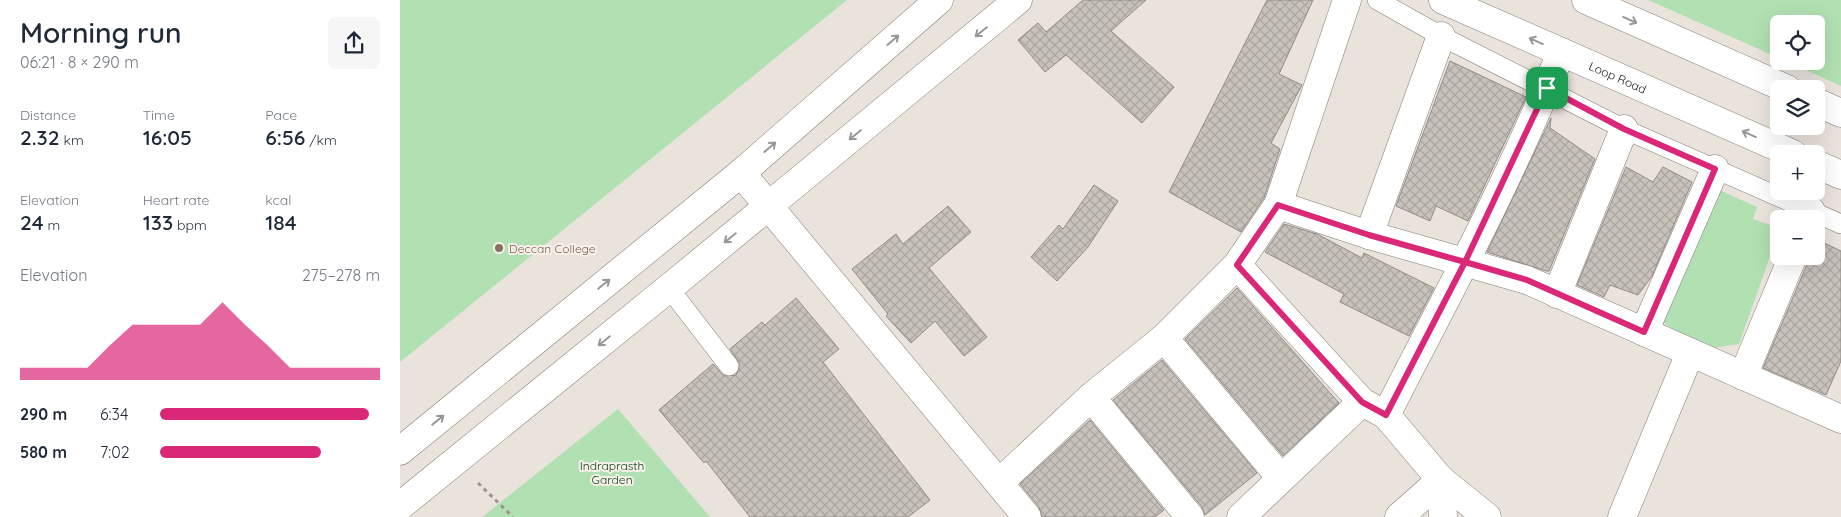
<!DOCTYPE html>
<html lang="en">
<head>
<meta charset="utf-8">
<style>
  body { margin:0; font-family:Quicksand,sans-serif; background:#f6f6f7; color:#1f2937; height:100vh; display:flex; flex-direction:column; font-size:19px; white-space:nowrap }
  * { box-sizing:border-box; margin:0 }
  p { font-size:16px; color:#747a83 }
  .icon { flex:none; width:28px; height:28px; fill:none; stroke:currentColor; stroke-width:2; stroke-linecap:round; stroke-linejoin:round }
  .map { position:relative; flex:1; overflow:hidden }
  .sheet { display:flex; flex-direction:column; background:#fff; width:400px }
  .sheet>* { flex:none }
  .fabs { position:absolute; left:1370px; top:15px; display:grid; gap:10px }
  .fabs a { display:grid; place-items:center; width:55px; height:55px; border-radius:8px; background:#fff; box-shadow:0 5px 20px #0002; font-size:25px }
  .pin { position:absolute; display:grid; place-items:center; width:42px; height:42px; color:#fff; margin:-21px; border-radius:10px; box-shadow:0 2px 8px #0006 }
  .round { display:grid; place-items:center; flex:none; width:52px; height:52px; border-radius:8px; background:#f6f6f7 }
  .overview { display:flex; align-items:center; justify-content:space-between; height:85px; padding:0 20px }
  h1 { font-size:28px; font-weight:600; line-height:38px }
  .metrics { display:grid; grid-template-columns:repeat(3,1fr); gap:8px; height:85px; padding:5px 20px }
  .metrics div { display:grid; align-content:center }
  .metrics b { font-size:21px; font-weight:600 }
  .metrics small { font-size:14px; font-weight:400 }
  .metrics p { font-size:14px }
  .chart { height:140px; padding:10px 20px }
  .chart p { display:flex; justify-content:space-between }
  .chart svg { width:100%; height:90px; margin-top:5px; fill:#db2777; opacity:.7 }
  ul { padding:0 20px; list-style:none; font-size:16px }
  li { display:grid; grid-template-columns:80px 60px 1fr; align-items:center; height:38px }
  li i { height:12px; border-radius:6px; background:#db2777 }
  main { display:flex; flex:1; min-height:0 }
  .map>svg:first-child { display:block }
  .green { fill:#b1e0b3 }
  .building { fill:url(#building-cross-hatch); stroke:#928c86 }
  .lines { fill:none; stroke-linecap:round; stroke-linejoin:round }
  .service-casing { stroke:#837d77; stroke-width:20 }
  .minor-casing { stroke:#837d77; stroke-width:29 }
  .tertiary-casing { stroke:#837d77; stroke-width:29 }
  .secondary-casing { stroke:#837d77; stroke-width:29 }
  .path { stroke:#9b9590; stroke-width:3; stroke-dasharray:4 4; stroke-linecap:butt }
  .service { stroke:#fff; stroke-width:19 }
  .minor { stroke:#fff; stroke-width:28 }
  .tertiary { stroke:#fff; stroke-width:28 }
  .secondary { stroke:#fff; stroke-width:28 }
  .oneway { stroke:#989796 }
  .route-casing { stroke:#fff; stroke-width:10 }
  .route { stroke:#db2777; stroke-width:6 }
  .education-dot { fill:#8d6e63; stroke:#f8f1ea; stroke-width:2 }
  .labels { text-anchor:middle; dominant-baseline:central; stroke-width:4; stroke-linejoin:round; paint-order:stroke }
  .street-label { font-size:12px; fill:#1a1715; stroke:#f8f1ea }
  .education-label { font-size:12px; fill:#785e54; stroke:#f8f1ea; text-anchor:start }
  .park-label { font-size:12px; fill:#0a4214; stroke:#f8f1ea }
</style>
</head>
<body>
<main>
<section class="sheet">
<div class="overview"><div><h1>Morning run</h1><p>06:21 · 8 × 290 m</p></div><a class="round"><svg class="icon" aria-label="share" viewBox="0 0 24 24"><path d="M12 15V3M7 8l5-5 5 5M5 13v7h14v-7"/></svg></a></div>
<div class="metrics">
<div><p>Distance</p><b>2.32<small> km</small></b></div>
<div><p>Time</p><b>16:05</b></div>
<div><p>Pace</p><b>6:56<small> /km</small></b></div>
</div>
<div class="metrics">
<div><p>Elevation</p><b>24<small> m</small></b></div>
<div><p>Heart rate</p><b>133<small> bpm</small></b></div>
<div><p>kcal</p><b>184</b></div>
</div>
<div class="chart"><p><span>Elevation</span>275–278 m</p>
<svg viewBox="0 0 160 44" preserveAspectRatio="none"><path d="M0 44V38L10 38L20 38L30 38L40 27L50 17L60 17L70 17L80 17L90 6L100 17L110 27L120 38L130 38L140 38L150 38L160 38V44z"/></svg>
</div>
<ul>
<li><b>290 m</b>6:34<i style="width:95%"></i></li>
<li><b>580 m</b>7:02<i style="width:73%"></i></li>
</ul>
</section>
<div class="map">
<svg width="1441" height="517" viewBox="0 0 1441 517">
  <defs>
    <pattern id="building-cross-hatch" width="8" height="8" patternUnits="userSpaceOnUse" patternTransform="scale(1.25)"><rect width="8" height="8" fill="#c8c2bb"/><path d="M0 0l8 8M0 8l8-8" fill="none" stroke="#aba6a0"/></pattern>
  </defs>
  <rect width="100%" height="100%" fill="#eae3dc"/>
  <g class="green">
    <path d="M0,0H447L0,362Z"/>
    <path d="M1248,0H1441V86L1386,61H1416V24H1379V58Z"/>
    <path d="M1315,188L1357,207L1353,219L1379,228V231L1339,344L1306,349L1262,322Z"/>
    <path d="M218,409L310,517H82Z"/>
  </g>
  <g class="building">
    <path d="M683,0H746L711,31L774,87L742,123L666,55L645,72L618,40L638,23L646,32Z"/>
    <path d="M867,0H913L879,74L902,85L871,143L880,149L864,198L841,232L769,192Z"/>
    <path d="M1050,61L1126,97L1068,221L1036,206L1030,221L996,206Z"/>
    <path d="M1151,118L1150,128L1195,159L1149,271H1146L1087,252Z"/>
    <path d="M1226,167L1253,182L1263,167L1292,182L1252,276L1238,295L1210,285L1204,297L1177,285Z"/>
    <path d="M694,185L718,201L688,247L657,281L631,257L659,225L663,229Z"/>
    <path d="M548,206L571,232L529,268L587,337L564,356L535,321L511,343L486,316L488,314L452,269L496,234L503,244Z"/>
    <path d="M884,224L917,234L962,258L964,253L1034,288L1009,336L940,302L944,294L865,252Z"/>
    <path d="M1420,241L1441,251V361L1426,395L1363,368L1408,262L1411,256H1416V247Z"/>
    <path d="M837,288L939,403L883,456L785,339Z"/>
    <path d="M396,298L439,349L423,362L530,500L508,517H350L306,461L304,463L259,410L313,364L324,376L336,375L340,364L330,349L362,322L365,325Z"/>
    <path d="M762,360L857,473L805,515L802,507L713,400Z"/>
    <path d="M690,420L764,510L755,517H642L639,507L620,484Z"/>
  </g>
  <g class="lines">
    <g class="service-casing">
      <g id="service">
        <path d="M977,0L1041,36L1224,129L1441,224"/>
        <path d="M269,288L329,366"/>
      </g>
    </g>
    <g class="minor-casing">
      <g id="minor">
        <path d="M341,173L627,517"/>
        <path d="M878,205L969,235L1127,280L1441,419"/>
        <path d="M1408,219L1411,211"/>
        <path d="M969,235L1041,36"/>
        <path d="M837,265L962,402L986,415L1041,480L1087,517"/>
        <path d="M1157,294L1224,129"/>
        <path d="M1244,332L1315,169"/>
        <path d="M764,338L881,478"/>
        <path d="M1343,376L1393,256"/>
        <path d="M691,397L790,517"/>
        <path d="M986,415C1047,296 1112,177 1161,52"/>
        <path d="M1041,480L1043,517"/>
        <path d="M599,483L691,397L764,338L837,265L878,205L947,0"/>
        <path d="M841,517L962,402"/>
        <path d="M999,517L1041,480"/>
        <path d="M1222,517L1290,353"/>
      </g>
    </g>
    <g class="tertiary-casing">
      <g id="tertiary">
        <path d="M0,451L341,173L539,0"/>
        <path d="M0,506L269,288L618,0"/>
      </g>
    </g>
    <g class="secondary-casing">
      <g id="secondary">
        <path id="s1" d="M1043,0L1393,154"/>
        <path d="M1186,0L1387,89"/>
        <path d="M1416,102L1441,113"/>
        <path d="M1416,164L1441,175"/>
      </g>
    </g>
    <path class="path" d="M78,483L113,517"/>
    <use href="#service" class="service"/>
    <use href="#minor" class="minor"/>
    <use href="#tertiary" class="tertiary"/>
    <use href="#secondary" class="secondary"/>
  </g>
  <defs><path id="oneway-shaft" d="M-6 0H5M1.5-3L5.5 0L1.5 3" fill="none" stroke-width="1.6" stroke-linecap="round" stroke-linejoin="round" transform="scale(1.25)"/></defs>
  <g class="oneway">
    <use href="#oneway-shaft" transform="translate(1230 20) rotate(24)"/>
    <use href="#oneway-shaft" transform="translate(581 32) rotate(141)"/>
    <use href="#oneway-shaft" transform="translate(493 40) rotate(-41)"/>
    <use href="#oneway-shaft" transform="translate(1136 41) rotate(-156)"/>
    <use href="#oneway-shaft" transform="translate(1349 134) rotate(-156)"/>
    <use href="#oneway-shaft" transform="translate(455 135) rotate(141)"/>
    <use href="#oneway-shaft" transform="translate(370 147) rotate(-41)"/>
    <use href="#oneway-shaft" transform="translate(330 238) rotate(141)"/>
    <use href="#oneway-shaft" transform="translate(204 284) rotate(-39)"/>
    <use href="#oneway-shaft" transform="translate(204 341) rotate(141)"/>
    <use href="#oneway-shaft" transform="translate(38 420) rotate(-39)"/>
  </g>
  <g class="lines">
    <g class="route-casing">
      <path id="route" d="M1147,88L1065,262L969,235L878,205L837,265L962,402L986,415L1065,262L1127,280L1244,332L1315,169L1224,129L1147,88"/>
    </g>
    <use href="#route" class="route"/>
  </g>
  <circle class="education-dot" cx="99" cy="248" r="5"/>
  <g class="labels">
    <g class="street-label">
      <text stroke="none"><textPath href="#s1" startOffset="191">Loop Road</textPath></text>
    </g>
    <g class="education-label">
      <text x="109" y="248">Deccan College</text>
    </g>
    <g class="park-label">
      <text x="212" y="465">Indraprasth<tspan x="212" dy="14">Garden</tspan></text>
    </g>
  </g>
</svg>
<div class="fabs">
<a><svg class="icon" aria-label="locate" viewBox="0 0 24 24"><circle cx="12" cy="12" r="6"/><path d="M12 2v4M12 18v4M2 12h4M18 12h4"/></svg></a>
<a><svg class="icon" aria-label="layers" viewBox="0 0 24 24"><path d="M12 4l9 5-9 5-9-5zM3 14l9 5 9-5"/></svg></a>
<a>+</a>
<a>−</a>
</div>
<div class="pin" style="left:1147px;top:88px;background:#1e9e55"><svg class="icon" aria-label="arrive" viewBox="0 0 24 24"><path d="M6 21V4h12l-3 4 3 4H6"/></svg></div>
</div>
</main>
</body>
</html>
